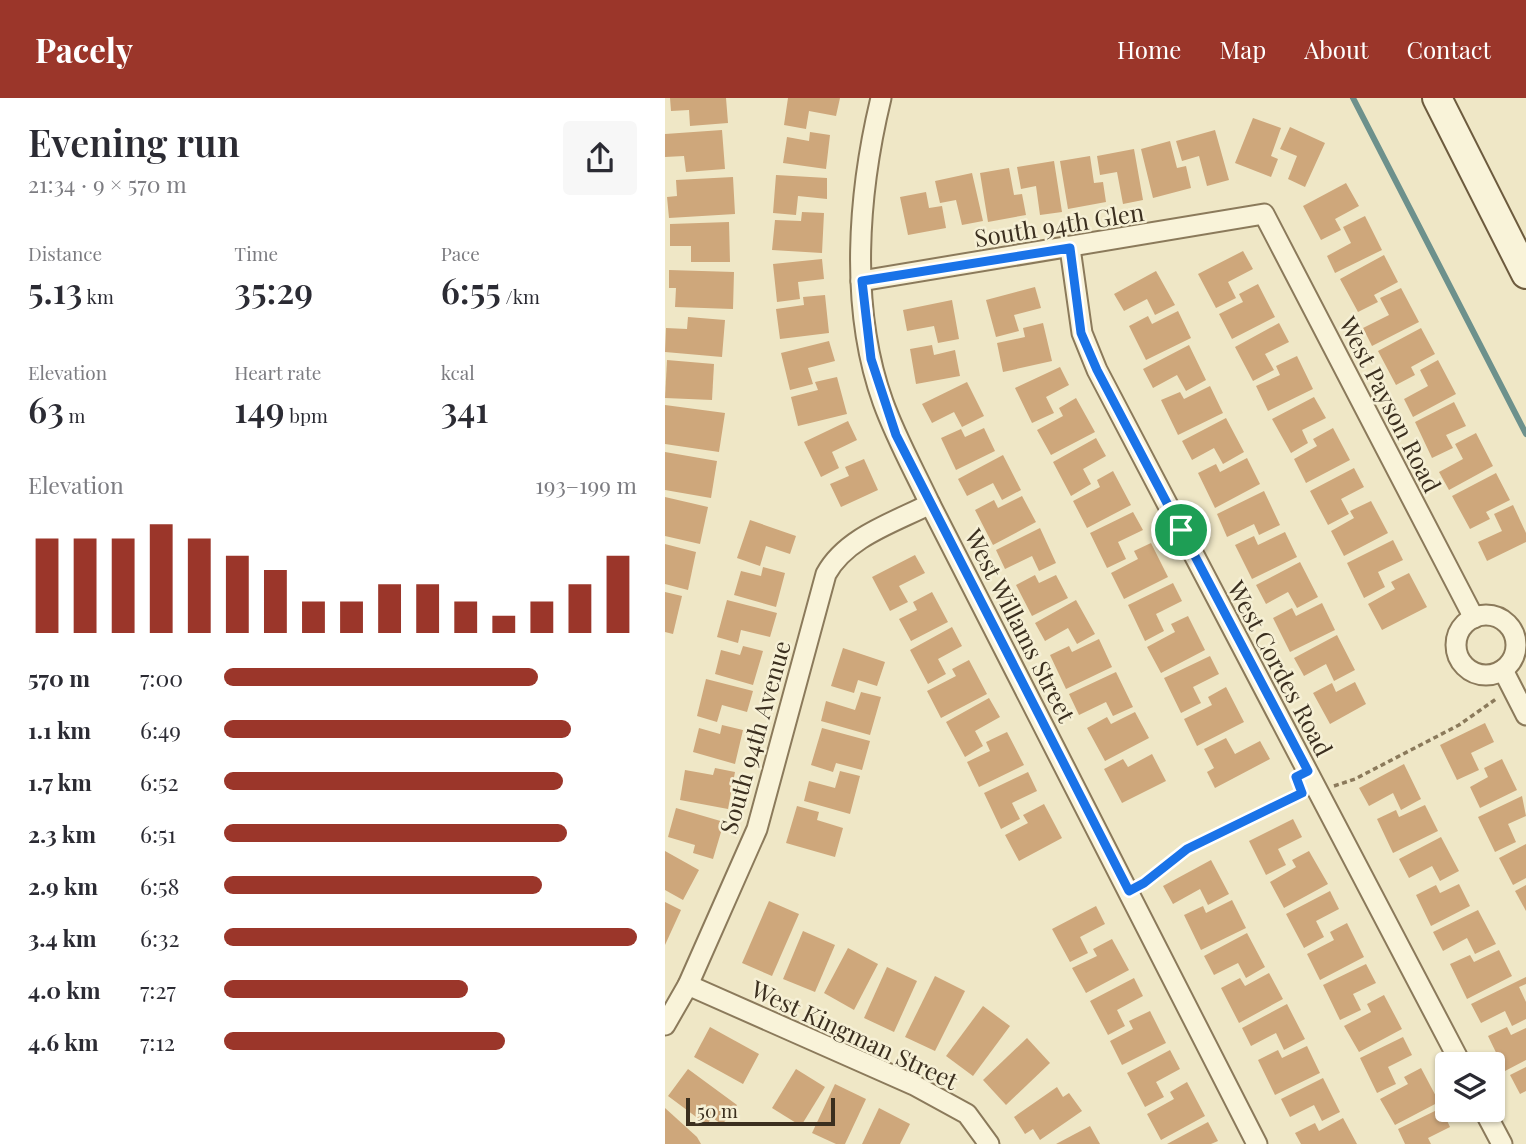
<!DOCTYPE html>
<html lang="en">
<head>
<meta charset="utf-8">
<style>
  body { margin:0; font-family:"Playfair Display",serif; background:#f7f7f7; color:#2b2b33; height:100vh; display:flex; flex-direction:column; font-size:26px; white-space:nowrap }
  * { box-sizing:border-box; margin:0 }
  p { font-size:23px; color:#7c7c81 }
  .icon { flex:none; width:38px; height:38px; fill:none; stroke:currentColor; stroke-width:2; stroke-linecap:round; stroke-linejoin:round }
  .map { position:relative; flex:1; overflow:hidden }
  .panel { display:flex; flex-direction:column; background:#fff; width:665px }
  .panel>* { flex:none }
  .fabs { position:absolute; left:770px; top:954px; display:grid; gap:14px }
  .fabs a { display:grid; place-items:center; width:70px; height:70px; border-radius:7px; background:#fff; box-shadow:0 2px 5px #0004; font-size:35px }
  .scale { position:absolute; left:21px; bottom:18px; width:149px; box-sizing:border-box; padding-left:7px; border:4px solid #3b2f1f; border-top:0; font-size:19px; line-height:24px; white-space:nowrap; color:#3b2f1f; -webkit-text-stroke:5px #f6f0d5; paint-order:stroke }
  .pin { position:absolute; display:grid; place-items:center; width:60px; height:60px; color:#fff; margin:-30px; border:4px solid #fff; border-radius:50%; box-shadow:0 2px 7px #0007 }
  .round { display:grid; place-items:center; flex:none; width:74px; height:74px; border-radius:7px; background:#f7f7f7 }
  .head { display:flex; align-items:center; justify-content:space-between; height:119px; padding:0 28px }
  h1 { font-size:38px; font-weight:600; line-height:52px }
  .figures { display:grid; grid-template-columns:repeat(3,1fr); gap:10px; height:119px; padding:7px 28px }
  .figures div { display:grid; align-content:center }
  .figures b { font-size:35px; font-weight:600 }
  .figures small { font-size:19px; font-weight:400 }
  .figures p { font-size:19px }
  .chart { height:196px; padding:14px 28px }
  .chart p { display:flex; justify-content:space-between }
  .chart svg { width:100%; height:126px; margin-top:7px; stroke:#9b362a; stroke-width:6 }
  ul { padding:0 28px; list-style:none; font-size:23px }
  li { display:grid; grid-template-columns:112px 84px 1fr; align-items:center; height:52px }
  li i { height:18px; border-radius:9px; background:#9b362a }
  header { display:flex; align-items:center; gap:42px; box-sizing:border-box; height:98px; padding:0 35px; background:#9b362a; color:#fff }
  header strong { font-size:33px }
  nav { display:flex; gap:38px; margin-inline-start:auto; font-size:24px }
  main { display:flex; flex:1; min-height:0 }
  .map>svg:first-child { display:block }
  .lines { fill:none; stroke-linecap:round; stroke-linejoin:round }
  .stream { stroke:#6d918c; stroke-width:6 }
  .building { fill:#cea77b }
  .street-casing { stroke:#8b7a5b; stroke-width:23 }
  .secondary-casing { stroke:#6d5b3e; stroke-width:32 }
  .path { stroke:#8b7a5b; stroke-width:3.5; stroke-dasharray:5 3.5; stroke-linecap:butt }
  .street { stroke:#f9f3d9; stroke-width:19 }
  .secondary { stroke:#f9f3d9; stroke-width:28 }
  .route-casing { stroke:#fff; stroke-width:14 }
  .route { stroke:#1a73e8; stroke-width:9 }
  .labels { text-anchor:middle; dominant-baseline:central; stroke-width:5; stroke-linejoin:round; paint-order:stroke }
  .street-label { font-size:24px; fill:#3b2f1f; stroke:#f6f0d5 }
</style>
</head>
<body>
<header>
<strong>Pacely</strong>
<nav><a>Home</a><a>Map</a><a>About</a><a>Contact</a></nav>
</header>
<main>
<section class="panel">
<div class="head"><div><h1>Evening run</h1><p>21:34 · 9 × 570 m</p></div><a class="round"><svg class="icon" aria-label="share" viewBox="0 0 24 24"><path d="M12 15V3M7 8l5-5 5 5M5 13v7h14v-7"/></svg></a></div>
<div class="figures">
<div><p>Distance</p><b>5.13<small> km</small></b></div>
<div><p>Time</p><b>35:29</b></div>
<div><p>Pace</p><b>6:55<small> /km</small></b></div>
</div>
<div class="figures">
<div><p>Elevation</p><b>63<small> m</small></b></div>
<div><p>Heart rate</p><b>149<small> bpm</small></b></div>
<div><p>kcal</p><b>341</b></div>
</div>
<div class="chart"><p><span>Elevation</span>193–199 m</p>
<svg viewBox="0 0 160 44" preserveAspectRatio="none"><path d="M5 44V11M15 44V11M25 44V11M35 44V6M45 44V11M55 44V17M65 44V22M75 44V33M85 44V33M95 44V27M105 44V27M115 44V33M125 44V38M135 44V33M145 44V27M155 44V17"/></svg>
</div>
<ul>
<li><b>570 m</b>7:00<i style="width:76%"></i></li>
<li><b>1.1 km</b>6:49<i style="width:84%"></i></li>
<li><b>1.7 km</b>6:52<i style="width:82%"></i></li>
<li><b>2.3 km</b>6:51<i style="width:83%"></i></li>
<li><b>2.9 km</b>6:58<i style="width:77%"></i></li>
<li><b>3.4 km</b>6:32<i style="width:100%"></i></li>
<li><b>4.0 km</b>7:27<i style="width:59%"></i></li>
<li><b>4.6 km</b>7:12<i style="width:68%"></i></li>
</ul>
</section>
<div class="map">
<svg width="861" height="1046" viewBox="0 0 861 1046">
  <rect width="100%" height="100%" fill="#efe7c6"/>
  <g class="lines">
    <path class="stream" d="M688,0L861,336"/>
  </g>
  <g class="building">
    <path d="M5,0H61L63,25L25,28L24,12L6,13Z"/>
    <path d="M123,0H175L171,18L144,13L141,31L119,27Z"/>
    <path d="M588,20L616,30L606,58L613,61L606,79L570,65Z"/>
    <path d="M625,29L660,45L640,89L623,81L632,58L615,51Z"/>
    <path d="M57,32L60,71L21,74L19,58L0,59V36Z"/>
    <path d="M550,32L564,82L542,88L534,58L517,63L511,43Z"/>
    <path d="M145,34L165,37L161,71L118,65L122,39L144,43Z"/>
    <path d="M505,43L512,70L521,68L526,90L488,100L476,51Z"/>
    <path d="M469,51L478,102L458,106L452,74L435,77L432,58Z"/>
    <path d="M425,58L429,85L438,84L441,104L403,111L395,63Z"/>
    <path d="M389,63L397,114L375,117L371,88L356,91L352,69Z"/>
    <path d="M344,70L349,97L357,96L361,117L323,124L315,75Z"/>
    <path d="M307,75L318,123L297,127L291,102L275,105L270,83Z"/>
    <path d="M111,77L162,80V101L133,98L131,117L108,115Z"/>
    <path d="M68,79L70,116L4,120L2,99L12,98L11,82Z"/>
    <path d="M681,85L694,108L670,121L676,132L656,142L638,108Z"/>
    <path d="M261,94L264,110L277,108L281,130L243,137L235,99Z"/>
    <path d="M137,114L159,115L157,155L107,152L110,122L136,123Z"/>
    <path d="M700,118L717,152L670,175L662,158L686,145L678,129Z"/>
    <path d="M64,124L65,164H26V148H5V126Z"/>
    <path d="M578,153L588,171L563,184L571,200L551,210L533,176Z"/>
    <path d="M719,157L733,184L709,197L713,204L693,214L675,181Z"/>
    <path d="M157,161L159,181L133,184L135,201L112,204L108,166Z"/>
    <path d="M4,172L69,174L68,211L10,209L11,190H4Z"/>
    <path d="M491,173L510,207L490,217L482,201L459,213L449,196Z"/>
    <path d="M593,186L610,219L567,241L554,216L578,204L574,196Z"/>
    <path d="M370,189L376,210L349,217L354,233L331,239L321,202Z"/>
    <path d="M736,190L754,224L707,248L698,230L724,217L715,200Z"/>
    <path d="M160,197L164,235L115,241L111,211L139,207L138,199Z"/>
    <path d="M287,202L294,241L273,245L269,228L242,233L238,212Z"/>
    <path d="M513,213L526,240L481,262L464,228L483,218L487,226Z"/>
    <path d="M23,219L60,222L57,259L0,254L1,230L22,231Z"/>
    <path d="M378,225L387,263L338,274L332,245L360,239L358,230Z"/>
    <path d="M614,225L624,244L600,256L609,272L588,283L570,249Z"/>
    <path d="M756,230L770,256L746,269L750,277L731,287L713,253Z"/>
    <path d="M164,243L170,263L143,270L148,286L125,292L116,255Z"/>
    <path d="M267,247L269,257L290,252L295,278L251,286L245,251Z"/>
    <path d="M524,247L541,282L521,293L512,277L488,290L478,271Z"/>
    <path d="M632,258L648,291L603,313L591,288L615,277L611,268Z"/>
    <path d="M2,262L49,266L47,302L0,300Z"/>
    <path d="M773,262L791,296L748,319L739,301L763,288L755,272Z"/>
    <path d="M395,269L404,287L381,299L389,315L367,325L350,290Z"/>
    <path d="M172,279L182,316L133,328L126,299L153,292L150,284Z"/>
    <path d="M302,284L319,318L297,329L289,314L267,325L257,306Z"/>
    <path d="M545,288L558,315L513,337L496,302L515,294L519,301Z"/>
    <path d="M649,299L661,320L637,332L643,345L626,355L607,321Z"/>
    <path d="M411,300L430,334L386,357L372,332L398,318L394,310Z"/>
    <path d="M789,304L801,328L781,337L788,350L767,360L750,324Z"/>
    <path d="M0,307L60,315L54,354L0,346Z"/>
    <path d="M561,320L579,354L558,366L549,350L527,362L517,343Z"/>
    <path d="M183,323L192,342L167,354L174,370L156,379L139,344Z"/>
    <path d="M319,330L330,353L291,372L276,340L296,331L300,339Z"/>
    <path d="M668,330L685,362L641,385L629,361L652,348L648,341Z"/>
    <path d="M811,335L828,368L784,392L774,374L798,361L790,346Z"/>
    <path d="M431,340L441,358L418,371L426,386L406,398L388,364Z"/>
    <path d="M0,354L52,363L46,400L0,392Z"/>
    <path d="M338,357L356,392L337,402L328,385L302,398L293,381Z"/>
    <path d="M582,360L595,386L550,410L533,375L551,366L555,374Z"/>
    <path d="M199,361L213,392L176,409L165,386L184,378L180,369Z"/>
    <path d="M689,370L699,389L676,401L684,416L663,427L645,393Z"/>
    <path d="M448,373L466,407L422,430L408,403L435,389L432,382Z"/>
    <path d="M831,375L845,402L821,414L825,421L805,431L787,398Z"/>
    <path d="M599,393L615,427L594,437L589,426L562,439L552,416Z"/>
    <path d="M357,398L371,424L328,447L310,412L329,402L333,410Z"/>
    <path d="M0,399L43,409L35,446L0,438Z"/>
    <path d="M706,403L723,435L679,458L666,433L689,420L685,413Z"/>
    <path d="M848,407L861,435V444L822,463L813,444L837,433L829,416Z"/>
    <path d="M468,414L478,432L453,444L461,461L442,470L425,435Z"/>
    <path d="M85,422L131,438L125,456L101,448L95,468L72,460Z"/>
    <path d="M375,430L391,465L374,473L367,458L340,471L331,452Z"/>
    <path d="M620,434L632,459L587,481L570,447L589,438L593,447Z"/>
    <path d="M728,442L738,462L713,474L720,489L699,500L682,465Z"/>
    <path d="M486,445L503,479L459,501L446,475L473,461L469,453Z"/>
    <path d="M0,446L31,454L23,492L0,486Z"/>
    <path d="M250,457L260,475L234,488L243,504L225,513L207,479Z"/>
    <path d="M635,464L653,499L632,510L623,494L601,506L591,487Z"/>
    <path d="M98,469L120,475L111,509L69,497L76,473L96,478Z"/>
    <path d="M744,475L762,509L717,532L703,506L730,491L726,484Z"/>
    <path d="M370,477L374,485L391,477L403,500L367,518L351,487Z"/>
    <path d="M508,485L517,503L491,516L499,533L480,543L463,507Z"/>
    <path d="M0,494L17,498L8,536L0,534Z"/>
    <path d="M267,494L283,524L246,543L234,521L252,512L248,504Z"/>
    <path d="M62,502L112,515L105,539L76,532L73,545L52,539Z"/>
    <path d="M411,502L430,536L412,546L403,530L380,543L370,525Z"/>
    <path d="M657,505L670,532L625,554L608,520L627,510L631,518Z"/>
    <path d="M523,518L540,552L496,575L482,549L510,534L506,526Z"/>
    <path d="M287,529L297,548L273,561L281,576L263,586L245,552Z"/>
    <path d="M672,537L690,572L669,583L661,566L639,578L629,560Z"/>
    <path d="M434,541L447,569L401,591L385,557L404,548L407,554Z"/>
    <path d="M78,548L98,553L88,587L50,576L56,552L75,557Z"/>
    <path d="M178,550L220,564L212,588L193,582L189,595L166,588Z"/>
    <path d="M545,558L554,576L528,589L536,605L516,615L499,580Z"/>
    <path d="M304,562L322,596L276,620L262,593L291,578L287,571Z"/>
    <path d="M451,574L468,609L448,618L441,604L414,617L404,596Z"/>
    <path d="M41,581L88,593L82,614L57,607L52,624L32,618Z"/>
    <path d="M690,584L701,606L665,626L648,595L667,585L671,594Z"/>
    <path d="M561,589L579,624L532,648L519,621L547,607L543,599Z"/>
    <path d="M196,594L216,599L205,637L156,623L161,603L190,612Z"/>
    <path d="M324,600L335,619L310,633L318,648L300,659L281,624Z"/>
    <path d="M470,614L484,640L440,663L422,630L442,619L446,626Z"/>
    <path d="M820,625L829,644L806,655L814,672L792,682L775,647Z"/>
    <path d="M57,627L78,632L70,666L28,654L34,630L55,636Z"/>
    <path d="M157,630L205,643L197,672L171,665L168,674L146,667Z"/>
    <path d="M342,634L359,667L314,689L302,664L325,653L321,644Z"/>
    <path d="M561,640L570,656L595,643L605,661L550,690L542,674L549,670L539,651Z"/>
    <path d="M487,656L501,683L457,705L439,671L458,661L463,669Z"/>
    <path d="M837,661L852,692L815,710L805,689L823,679L819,670Z"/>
    <path d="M739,666L756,701L736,712L728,695L704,708L694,690Z"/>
    <path d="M50,670L70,674L63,711L15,702L20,672L48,677Z"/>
    <path d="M175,673L195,678L185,716L139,703L144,683L170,690Z"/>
    <path d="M363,674L372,693L347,705L355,721L336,731L319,695Z"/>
    <path d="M857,698L861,718L843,726L851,744L830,754L813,719Z"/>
    <path d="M379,706L397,740L354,763L340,737L363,725L358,717Z"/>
    <path d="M760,707L773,733L728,755L712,721L731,712L734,719Z"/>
    <path d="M132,708L154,714L152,722L178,730L170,759L121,745Z"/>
    <path d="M11,710L59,724L48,761L28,755L30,747L3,739Z"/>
    <path d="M628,721L637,739L613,751L621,767L601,777L584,743Z"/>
    <path d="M776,739L794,773L775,783L767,768L744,780L734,761Z"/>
    <path d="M861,746V780L848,787L834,760Z"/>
    <path d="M0,753L34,772L18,802L0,792Z"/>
    <path d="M644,753L663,786L619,810L605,784L631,769L627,762Z"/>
    <path d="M546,762L564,796L543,807L535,791L508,806L498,788Z"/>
    <path d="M794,786L805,808L766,828L751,797L771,787L775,795Z"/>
    <path d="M861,787V813L850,793Z"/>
    <path d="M665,793L674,811L651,823L659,839L639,850L621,816Z"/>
    <path d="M567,802L581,830L536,852L519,817L538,808L541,815Z"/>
    <path d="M104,803L134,816L107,878L77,865Z"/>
    <path d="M0,804L16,812L0,847Z"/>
    <path d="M431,808L440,826L415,839L423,855L405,864L387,831Z"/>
    <path d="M813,812L831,846L810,856L802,840L778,853L768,834Z"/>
    <path d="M682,825L699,859L655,882L642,856L669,842L665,834Z"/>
    <path d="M138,833L170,847L150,894L118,881Z"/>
    <path d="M582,835L600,869L581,880L573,865L549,877L539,858Z"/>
    <path d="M447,841L464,872L421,895L407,870L432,858L428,851Z"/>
    <path d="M183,850L213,866L189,912L159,895Z"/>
    <path d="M834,852L847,878L802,901L785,866L805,857L809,864Z"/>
    <path d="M701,866L711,885L688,896L696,912L675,922L658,887Z"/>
    <path d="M222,869L252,883L229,934L199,920Z"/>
    <path d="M604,875L618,901L574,925L556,890L575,880L580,888Z"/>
    <path d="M270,878L300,893L270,953L240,939Z"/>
    <path d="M861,879V886L854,889L861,904V921L847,928L840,913L816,925L806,906Z"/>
    <path d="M469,880L478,898L452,912L460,928L443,937L425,903Z"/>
    <path d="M719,897L737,931L694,954L679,928L706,914L702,906Z"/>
    <path d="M622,906L640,941L619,952L611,935L586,948L577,930Z"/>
    <path d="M318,908L345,928L308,978L281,958Z"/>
    <path d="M485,913L501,945L457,967L445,943L468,931L464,923Z"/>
    <path d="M45,929L94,956L78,986L29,959Z"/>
    <path d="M842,929L846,937L861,930V962L840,973L823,938Z"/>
    <path d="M738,939L747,957L723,969L731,986L712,995L695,960Z"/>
    <path d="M362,940L385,965L341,1007L318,982Z"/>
    <path d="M642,948L655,975L610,997L593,962L613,952L617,960Z"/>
    <path d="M505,952L515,971L491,984L499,999L480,1009L462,975Z"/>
    <path d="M861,969V993L855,996L845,977Z"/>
    <path d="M756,970L774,1004L730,1027L715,1001L743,986L739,979Z"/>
    <path d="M23,971L72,1007L57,1027L47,1019L42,1027L3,998Z"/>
    <path d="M131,971L160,989L136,1028L107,1010Z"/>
    <path d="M658,980L675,1014L657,1023L649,1007L625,1019L616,1001Z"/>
    <path d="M522,984L540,1018L496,1042L482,1016L509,1001L505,994Z"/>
    <path d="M170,986L201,1001L180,1046H171L147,1035Z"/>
    <path d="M392,989L398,999L404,995L417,1013L375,1042L368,1031L360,1036L349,1019Z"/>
    <path d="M0,1010L32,1039L36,1046H0Z"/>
    <path d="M214,1010L245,1026L235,1046H197Z"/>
    <path d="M776,1010L785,1029L763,1040L766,1046H740L733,1031Z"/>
    <path d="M678,1020L692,1046H636L630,1035L650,1025L654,1033Z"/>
    <path d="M543,1024L553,1043L546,1046H502Z"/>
    <path d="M425,1028L435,1046H391Z"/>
  </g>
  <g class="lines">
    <g class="street-casing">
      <g id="street">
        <path d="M216,0C193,95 184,210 218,304C231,340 249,372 265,406L592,1046"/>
        <path d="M405,150L417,235L432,272L796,966"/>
        <path d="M196,183L599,116L809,520"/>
        <circle cx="821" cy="547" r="30"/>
        <path d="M838,572L861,617"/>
        <path d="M23,887L249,987L302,1016L324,1046"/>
        <path d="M0,927L23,887L92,731L161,476C181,439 230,424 265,406"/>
        <path d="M819,1012L837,1046"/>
      </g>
    </g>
    <g class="secondary-casing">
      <path id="secondary" d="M772,0L861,176"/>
    </g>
    <g class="path">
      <path d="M669,688L690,681L794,627L831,601"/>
      <path d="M480,784L522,751L634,697"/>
    </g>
    <use href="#street" class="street"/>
    <use href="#secondary" class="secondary"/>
  </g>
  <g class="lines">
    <g class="route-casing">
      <path id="route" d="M405,150L416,235L432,272L643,673L631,679L637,695L522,751L479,785L464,793L231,337L206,261L197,183Z"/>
    </g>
    <use href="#route" class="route"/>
  </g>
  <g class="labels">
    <g class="street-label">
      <text transform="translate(394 126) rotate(-9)">South 94th Glen</text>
      <text transform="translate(726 306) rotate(63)">West Payson Road</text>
      <text transform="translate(356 527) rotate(63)">West Willams Street</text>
      <text transform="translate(616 570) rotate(62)">West Cordes Road</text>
      <text transform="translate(89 639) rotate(-74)">South 94th Avenue</text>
      <text transform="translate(190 936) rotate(25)">West Kingman Street</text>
    </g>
  </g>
</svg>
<div class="fabs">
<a><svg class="icon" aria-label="layers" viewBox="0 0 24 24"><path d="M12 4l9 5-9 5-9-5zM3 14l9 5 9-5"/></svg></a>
</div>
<div class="scale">50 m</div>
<div class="pin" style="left:516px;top:432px;background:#1e9e55"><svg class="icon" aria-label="arrive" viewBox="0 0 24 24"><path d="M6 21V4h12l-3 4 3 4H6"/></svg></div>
</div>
</main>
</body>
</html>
